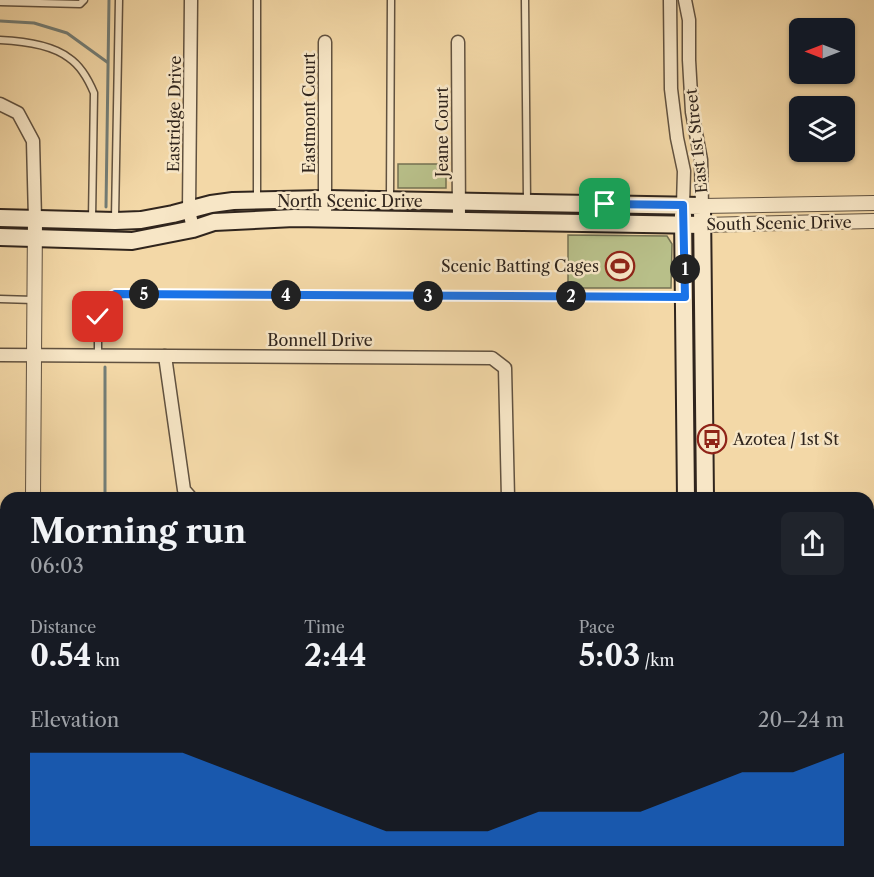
<!DOCTYPE html>
<html lang="en">
<head>
<meta charset="utf-8">
<style>
  body { margin:0; font-family:"Libre Caslon Text",serif; background:#20242c; color:#f1f3f6; height:100vh; display:flex; flex-direction:column; font-size:22px; white-space:nowrap }
  * { box-sizing:border-box; margin:0 }
  p { font-size:20px; color:#9ea1a6 }
  .icon { flex:none; width:33px; height:33px; fill:none; stroke:currentColor; stroke-width:2; stroke-linecap:round; stroke-linejoin:round }
  .map { position:relative; flex:1; overflow:hidden }
  .sheet { position:absolute; left:0px; top:492px; width:874px; height:386px; display:flex; flex-direction:column; background:#171b24; border-radius:18px 18px 0 0; box-shadow:0 2px 4px #0004 }
  .sheet>* { flex:none }
  .needle { width:39px; rotate:270deg }
  .fabs { position:absolute; left:789px; top:18px; display:grid; gap:12px }
  .fabs a { display:grid; place-items:center; width:66px; height:66px; border-radius:9px; background:#171b24; box-shadow:0 2px 4px #0004; font-size:30px }
  .pin { position:absolute; display:grid; place-items:center; width:51px; height:51px; color:#fff; margin:-26px; border-radius:12px; box-shadow:0 3px 9px #0006 }
  .km { position:absolute; width:30px; height:30px; margin:-15px; border-radius:50%; background:#222; color:#fff; font-size:16px; line-height:30px; text-align:center }
  .round { display:grid; place-items:center; flex:none; width:63px; height:63px; border-radius:9px; background:#20242c }
  .overview { display:flex; align-items:center; justify-content:space-between; height:102px; padding:0 30px }
  h1 { font-size:33px; font-weight:700; line-height:45px }
  .figures { display:grid; grid-template-columns:repeat(3,1fr); gap:9px; height:102px; padding:6px 30px }
  .figures div { display:grid; align-content:center }
  .figures b { font-size:30px; font-weight:700 }
  .figures small { font-size:16px; font-weight:400 }
  .figures p { font-size:16px }
  .chart { height:168px; padding:12px 30px }
  .chart p { display:flex; justify-content:space-between }
  .chart svg { width:100%; height:108px; margin-top:6px; fill:#1a73e8; opacity:.7 }
  .map>svg:first-child { display:block }
  .pitch { fill:#b8bf89; stroke:#747253; stroke-width:1.5 }
  .lines { fill:none; stroke-linecap:round; stroke-linejoin:round }
  .stream { stroke:#737d76; stroke-width:3 }
  .service-casing { stroke:#615240; stroke-width:9 }
  .minor-casing { stroke:#615240; stroke-width:15 }
  .tertiary-casing { stroke:#615240; stroke-width:16 }
  .secondary-casing { stroke:#30251d; stroke-width:20 }
  .service { stroke:#f7e6c6; stroke-width:6 }
  .minor { stroke:#f7e6c6; stroke-width:12 }
  .tertiary { stroke:#f7e6c6; stroke-width:14 }
  .secondary { stroke:#f7e6c6; stroke-width:16 }
  .route-casing { stroke:#fff; stroke-width:12 }
  .route { stroke:#1a73e8; stroke-width:8 }
  .labels { text-anchor:middle; dominant-baseline:central; stroke-width:5; stroke-linejoin:round; paint-order:stroke }
  .street-label { font-size:16px; fill:#30251d; stroke:#f7e6c6 }
  .poi-label { font-size:16px; fill:#30251d; stroke:#f7e6c6; text-anchor:end }
</style>
</head>
<body>
<div class="map">
<svg width="874" height="877" viewBox="0 0 874 877">
  <rect width="100%" height="100%" fill="#f3d8a7"/>
  <filter id="stains"><feTurbulence type="fractalNoise" baseFrequency=".00333" numOctaves="4"/><feColorMatrix values="0 0 0 0 .2 0 0 0 0 .09 0 0 0 0 .02 0 0 0 .5 -.17"/></filter>
  <radialGradient id="worn" r=".72"><stop offset=".6" stop-color="#630" stop-opacity="0"/><stop offset="1" stop-color="#630" stop-opacity=".3"/></radialGradient>
  <g class="pitch">
    <rect x="398" y="164" width="48" height="24"/>
    <path d="M568,235L667,236L672,244L671,288H568Z"/>
  </g>
  <g class="lines">
    <g class="stream">
      <path d="M0,21L34,23L67,33L107,62"/>
      <path d="M106,207L109,0"/>
      <path d="M105,367V498"/>
      <path d="M105,877V872"/>
    </g>
    <g class="service-casing">
      <g id="service">
        <path d="M525,0L527,200"/>
        <path d="M0,2L80,4L84,0"/>
        <path d="M0,40C22,41 51,44 69,58C81,66 89,81 94,93L92,219"/>
        <path d="M390,197L391,0"/>
        <path d="M257,200V0"/>
        <path d="M115,218L119,0"/>
        <path d="M0,299L34,300"/>
        <path d="M98,355V317L103,302L115,294L681,297"/>
        <path d="M0,756H6"/>
        <path d="M560,872V877"/>
        <path d="M0,873H87"/>
        <path d="M333,877V872"/>
        <path d="M537,877V872"/>
      </g>
    </g>
    <g class="minor-casing">
      <g id="minor">
        <path d="M191,0L189,210L193,229"/>
        <path d="M670,0L671,89L677,138L684,171L683,205"/>
        <path d="M685,0L689,20V60L692,112L701,160L702,206"/>
        <path d="M325,42V219"/>
        <path d="M458,42L459,221"/>
        <path d="M0,104L18,113L33,141L35,219"/>
        <path d="M0,355L492,358L505,368L508,498"/>
        <path d="M165,356L184,490L191,498"/>
        <path d="M868,584H874"/>
        <path d="M0,813H6"/>
        <path d="M126,877L130,872"/>
      </g>
    </g>
    <g class="tertiary-casing">
      <g id="tertiary">
        <path d="M702,206L874,203"/>
        <path d="M703,225L874,221"/>
        <path d="M33,498L35,219"/>
        <path d="M30,877V872"/>
      </g>
    </g>
    <g class="secondary-casing">
      <g id="secondary">
        <path d="M683,215L686,498"/>
        <path d="M0,218L115,221L141,220L173,214L211,204L233,201L326,199L702,206L705,498"/>
        <path d="M0,237L132,241L193,229L214,222L294,218L703,225"/>
        <path d="M686,877V872"/>
        <path d="M705,877V872"/>
      </g>
    </g>
    <use href="#service" class="service"/>
    <use href="#minor" class="minor"/>
    <use href="#tertiary" class="tertiary"/>
    <use href="#secondary" class="secondary"/>
  </g>
  <g class="lines">
    <g class="route-casing">
      <path id="route" d="M98,317L103,302L115,294L685,297L683,205L605,204"/>
    </g>
    <use href="#route" class="route"/>
  </g>
  <defs>
    <g id="stadium-ring" transform="scale(1.5)"><circle r="9.5" fill="#f7e6c6" stroke="#8f2418" stroke-width="1.5"/><path d="M0-5a6.5 5 0 1 0 0 10a6.5 5 0 1 0 0-10ZM-3.5-1.8h7v3.6h-7Z" fill="#8f2418"/></g>
    <g id="bus-ring" transform="scale(1.5)"><circle r="9.5" fill="#f7e6c6" stroke="#8f2418" stroke-width="1.5"/><path d="M-5-6H5V4H4V6H2V4H-2V6H-4V4H-5ZM-3.5-4V0h7V-4ZM-3.5 1.2v1.5H-2V1.2ZM2 1.2v1.5H3.5V1.2Z" fill="#8f2418"/></g>
  </defs>
  <g fill-rule="evenodd">
    <use href="#stadium-ring" x="620" y="266"/>
    <use href="#bus-ring" x="712" y="439"/>
  </g>
  <g class="labels">
    <g class="street-label">
      <text transform="translate(309 113) rotate(-90)">Eastmont Court</text>
      <text transform="translate(174 114) rotate(-89)">Eastridge Drive</text>
      <text transform="translate(442 132) rotate(-90)">Jeane Court</text>
      <text transform="translate(696 141) rotate(-96)">East 1st Street</text>
      <text x="350" y="201">North Scenic Drive</text>
      <text transform="translate(779 223) rotate(-1)">South Scenic Drive</text>
      <text x="320" y="340">Bonnell Drive</text>
    </g>
    <g class="poi-label">
      <text x="599" y="266">Scenic Batting Cages</text>
      <text x="733" y="439" text-anchor="start">Azotea / 1st St</text>
    </g>
  </g>
  <rect width="100%" height="100%" filter="url(#stains)"/>
  <rect width="100%" height="100%" fill="url(#worn)"/>
</svg>
<div class="fabs">
<a><svg class="needle" viewBox="-14 -14 28 28"><path d="M0-13l5 13h-10z" fill="#e53935"/><path d="M0 13l5-13h-10z" fill="#9ea1a6"/></svg></a>
<a><svg class="icon" aria-label="layers" viewBox="0 0 24 24"><path d="M12 4l9 5-9 5-9-5zM3 14l9 5 9-5"/></svg></a>
</div>
<div class="pin" style="left:605px;top:204px;background:#1e9e55"><svg class="icon" aria-label="arrive" viewBox="0 0 24 24"><path d="M6 21V4h12l-3 4 3 4H6"/></svg></div>
<div class="pin" style="left:98px;top:317px;background:#d93025"><svg class="icon" aria-label="check" viewBox="0 0 24 24"><path d="M5 12l5 5 9-10"/></svg></div>
<b class="km" style="left:685px;top:269px">1</b>
<b class="km" style="left:571px;top:296px">2</b>
<b class="km" style="left:428px;top:296px">3</b>
<b class="km" style="left:286px;top:295px">4</b>
<b class="km" style="left:144px;top:294px">5</b>
<section class="sheet">
<div class="overview"><div><h1>Morning run</h1><p>06:03</p></div><a class="round"><svg class="icon" aria-label="share" viewBox="0 0 24 24"><path d="M12 15V3M7 8l5-5 5 5M5 13v7h14v-7"/></svg></a></div>
<div class="figures">
<div><p>Distance</p><b>0.54<small> km</small></b></div>
<div><p>Time</p><b>2:44</b></div>
<div><p>Pace</p><b>5:03<small> /km</small></b></div>
</div>
<div class="chart"><p><span>Elevation</span>20–24 m</p>
<svg viewBox="0 0 160 44" preserveAspectRatio="none"><path d="M0 44V6L10 6L20 6L30 6L40 14L50 22L60 30L70 38L80 38L90 38L100 30L110 30L120 30L130 22L140 14L150 14L160 6V44z"/></svg>
</div>
</section>
</div>
</body>
</html>
